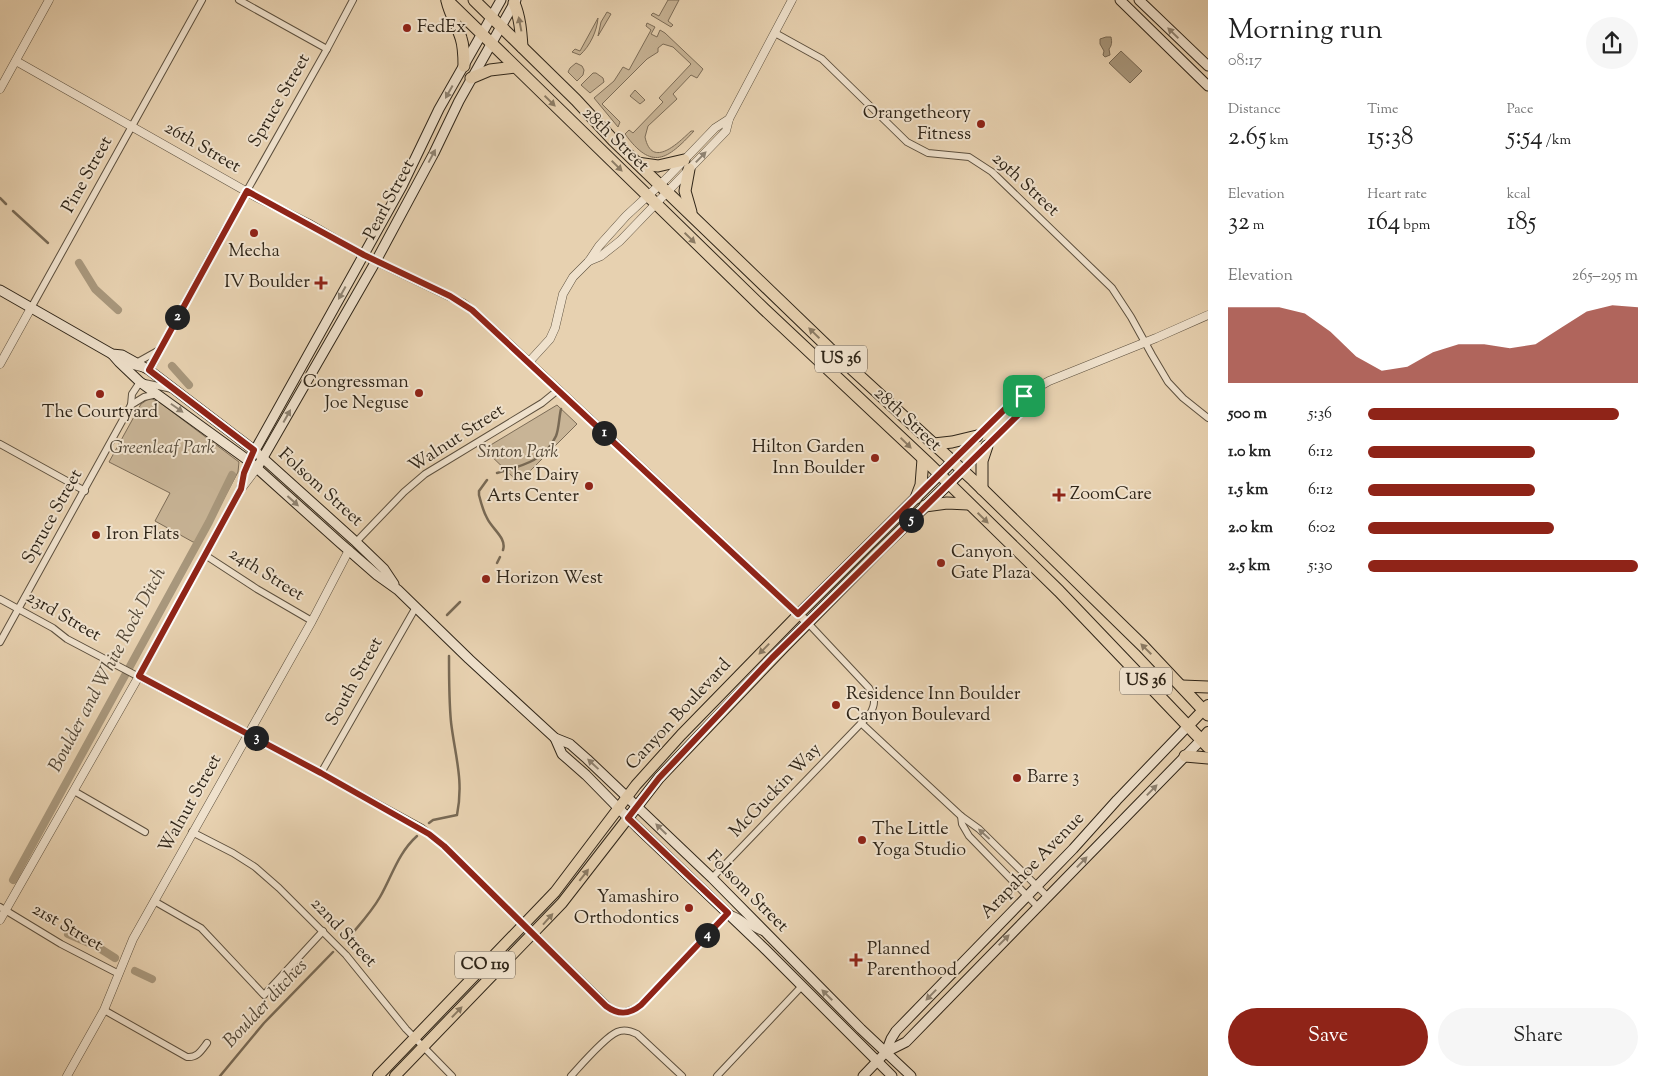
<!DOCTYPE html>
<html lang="en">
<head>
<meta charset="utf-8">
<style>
  body { margin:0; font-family:"Sorts Mill Goudy",serif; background:#f6f6f6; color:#222; height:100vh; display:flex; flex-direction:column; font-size:19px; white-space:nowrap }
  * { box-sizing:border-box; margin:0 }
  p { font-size:16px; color:#767676 }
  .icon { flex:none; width:28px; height:28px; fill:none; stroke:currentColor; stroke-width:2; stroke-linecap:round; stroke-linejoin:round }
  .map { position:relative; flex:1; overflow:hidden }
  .sheet { display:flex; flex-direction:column; background:#fff; width:450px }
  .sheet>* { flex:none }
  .pin { position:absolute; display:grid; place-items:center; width:42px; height:42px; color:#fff; margin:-21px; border-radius:10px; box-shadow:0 2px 8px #0006 }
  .km { position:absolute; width:25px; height:25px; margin:-12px; border-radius:50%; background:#222; color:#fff; font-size:14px; line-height:25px; text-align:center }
  .round { display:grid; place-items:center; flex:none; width:52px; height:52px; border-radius:26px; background:#f6f6f6 }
  .overview { display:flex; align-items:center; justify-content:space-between; height:85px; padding:0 20px }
  h1 { font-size:28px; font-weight:600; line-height:38px }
  .metrics { display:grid; grid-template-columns:repeat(3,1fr); gap:8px; height:85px; padding:5px 20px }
  .metrics div { display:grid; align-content:center }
  .metrics b { font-size:25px; font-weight:600 }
  .metrics small { font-size:14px; font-weight:400 }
  .metrics p { font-size:14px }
  .chart { height:140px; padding:10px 20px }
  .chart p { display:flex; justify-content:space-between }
  .chart svg { width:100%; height:90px; margin-top:5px; fill:#8f2418; opacity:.7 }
  .primary-button { display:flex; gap:10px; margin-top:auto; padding:10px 20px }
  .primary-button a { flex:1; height:58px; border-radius:30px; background:#8f2418; color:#fff; font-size:20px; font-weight:600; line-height:58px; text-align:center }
  .primary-button a+a { background:#f6f6f6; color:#222 }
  ul { padding:0 20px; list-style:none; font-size:16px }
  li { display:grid; grid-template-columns:80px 60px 1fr; align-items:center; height:38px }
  li i { height:12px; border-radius:6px; background:#8f2418 }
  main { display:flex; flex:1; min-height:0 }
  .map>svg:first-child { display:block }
  .green { fill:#c8b496; stroke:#7c6c57 }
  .water { fill:#a8977c; stroke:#786954 }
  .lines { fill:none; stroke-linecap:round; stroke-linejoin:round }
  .stream { stroke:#786954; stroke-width:2.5 }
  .canal { stroke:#a8977c; stroke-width:8 }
  .minor-casing { stroke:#5d503e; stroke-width:8 }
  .tertiary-casing { stroke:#5d503e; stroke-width:9 }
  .secondary-casing { stroke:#2f2518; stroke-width:11 }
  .primary-casing { stroke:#2f2518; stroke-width:12 }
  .trunk-casing { stroke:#2f2518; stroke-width:13 }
  .minor { stroke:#efe1cc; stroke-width:6 }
  .tertiary { stroke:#efe1cc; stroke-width:8 }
  .secondary { stroke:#efe1cc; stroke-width:9 }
  .primary { stroke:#e7d1b0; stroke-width:10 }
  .trunk { stroke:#e7d1b0; stroke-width:11 }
  .oneway { fill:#8b7b64 }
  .oneway2 { fill:#8f8372 }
  .route-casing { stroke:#fff; stroke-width:10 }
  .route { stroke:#8f2418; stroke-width:6 }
  .poi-dot { fill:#8f2418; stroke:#efe1cc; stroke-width:2 }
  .labels { text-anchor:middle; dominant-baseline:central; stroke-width:4; stroke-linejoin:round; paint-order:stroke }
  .shield { fill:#efe1cc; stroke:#695d4e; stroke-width:1 }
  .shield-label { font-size:16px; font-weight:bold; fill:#2f2518 }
  .poi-label { font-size:18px; fill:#2f2518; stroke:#efe1cc; text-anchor:start }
  .street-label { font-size:18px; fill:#2f2518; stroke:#efe1cc }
  .park-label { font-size:18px; font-style:italic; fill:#554938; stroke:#efe1cc }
  .water-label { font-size:19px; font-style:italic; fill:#534736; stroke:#efe1cc }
</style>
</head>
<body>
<main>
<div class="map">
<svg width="1208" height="1076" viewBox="0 0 1208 1076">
  <rect width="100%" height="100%" fill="#e7d1b0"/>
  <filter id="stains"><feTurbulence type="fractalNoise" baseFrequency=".004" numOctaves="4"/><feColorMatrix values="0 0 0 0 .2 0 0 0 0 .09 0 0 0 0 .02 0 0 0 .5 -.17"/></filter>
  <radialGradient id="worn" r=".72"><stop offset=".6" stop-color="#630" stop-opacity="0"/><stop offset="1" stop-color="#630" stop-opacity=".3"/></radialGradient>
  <g class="green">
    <path d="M668,0H679L668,21L673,25L671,27L651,15L653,13L659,16Z"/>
    <path d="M607,12L611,14L598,36L601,22Z"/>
    <path d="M598,18C597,31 590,46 580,55L572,52L575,49L580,51Z"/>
    <path d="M647,23L655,27L651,34L657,37L660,30L665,33L703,69L697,78L691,75L673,94L677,99L648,126L645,137C652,170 679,142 691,131H694C667,160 652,171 625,134L629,130L633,133L663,102L659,98L691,64L673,47L663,44L658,48V52L647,59L602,104L620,122L618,127L594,98L614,81L623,67L629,70L651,30L646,26Z"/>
    <path d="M576,63L582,66L584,70L583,75L577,81L568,72L570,68Z"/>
    <path d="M593,73H596L603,78L604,82L590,93L581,85Z"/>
    <path d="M635,90L645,100L640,104L630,96Z"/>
    <path d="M150,398L159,402L239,462L238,472L203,538L199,542H193L155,521L170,493L109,462L141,404Z"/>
    <path d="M557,405L577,424L521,480L517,481L484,449Z"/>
  </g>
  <g class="water">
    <path d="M1106,37H1111C1112,42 1112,45 1109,49L1110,55L1105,57L1103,55L1104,51L1100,44V39Z"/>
    <path d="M1121,51L1142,71L1130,83L1109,63Z"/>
  </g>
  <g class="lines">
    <g class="stream">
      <path d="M0,198L6,204"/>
      <path d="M13,211L48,243"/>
      <path d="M497,473C521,466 545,461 556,436C559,429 559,417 561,409"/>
      <path d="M487,480L479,491V495C481,503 483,511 487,518C492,529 507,538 503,550"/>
      <path d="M497,563L500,557"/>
      <path d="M447,615L460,602"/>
      <path d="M429,823L433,820L457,815C464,780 455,756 451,722C449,701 449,678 449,656"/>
      <path d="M351,935C361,923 372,911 380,897C392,876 398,853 417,836"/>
      <path d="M220,1076L264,1023L333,952"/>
    </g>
    <g class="canal">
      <path d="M79,263L95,289L118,310"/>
      <path d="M172,366L189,385"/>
      <path d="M13,880L209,522L232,475"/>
      <path d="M68,934L96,946L115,958"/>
      <path d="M135,971L152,979"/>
    </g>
    <g class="minor-casing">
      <g id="minor">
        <path d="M239,0L327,49"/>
        <path d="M775,33L822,59L907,142L928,153L969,157L992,172L1112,288L1131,317L1152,355L1168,382L1183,398L1208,418"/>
        <path d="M31,308L202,0"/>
        <path d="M122,363L149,370L154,363L167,336L218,242L327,49L353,0"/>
        <path d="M136,363L161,349"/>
        <path d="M131,405L144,397L157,394"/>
        <path d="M0,444L85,491"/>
        <path d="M356,542L404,492L425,474L542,403L558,390"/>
        <path d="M205,555L257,589L312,621"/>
        <path d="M0,599L53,628L67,639L321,773L422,828L444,846L612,1010L622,1013L637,1008L728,913C743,917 750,929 766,933"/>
        <path d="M0,642L131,405L132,394L140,382L172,389"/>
        <path d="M861,723L961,816L979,829L1048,897"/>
        <path d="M321,773L416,607"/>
        <path d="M74,791L145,832"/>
        <path d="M961,816L962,824L969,836L1038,907"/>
        <path d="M192,832L233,853L255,867L279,888L346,955L406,1029L452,1076"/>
        <path d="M712,878L870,714C876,703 875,698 869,688L808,623"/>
        <path d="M154,901L201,928L264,995L323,931"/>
        <path d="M0,907L61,944L119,974"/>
        <path d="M104,1010L187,1057C197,1058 201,1051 207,1043"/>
        <path d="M571,1076C581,1065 605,1037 617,1032C624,1029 631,1031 637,1034L682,1076"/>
        <path d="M717,1076L801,987"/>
      </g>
    </g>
    <g class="tertiary-casing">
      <g id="tertiary">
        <path d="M16,61L258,198L308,223L363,255L463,303L479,316L529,362L808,623"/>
        <path d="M0,89L49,0"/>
        <path d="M589,261L601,256L620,241L726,131L729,119L792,0"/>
        <path d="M529,362L550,339L555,328L563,294L573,277L589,261L599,246L626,216L667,178L715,128L729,119"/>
        <path d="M0,364L31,308"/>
        <path d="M953,461L1012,402L1049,381L1156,338L1208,315"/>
        <path d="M963,470L1021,411L1024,396"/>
        <path d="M241,487L244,473L249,461"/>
        <path d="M0,920L139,676L241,489L257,468"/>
        <path d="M67,1076L104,1010L133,939L312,621L349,550"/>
      </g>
    </g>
    <g class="secondary-casing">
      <g id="secondary">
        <path d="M1120,0L1208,86"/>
        <path d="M1139,0L1208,66"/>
        <path d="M0,290L112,354L122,355L149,370L255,451L356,542L384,569L394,584"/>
        <path d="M112,354L119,362L140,382L249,461L339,542L377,575L398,590L469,659L555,738L570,744L587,759L712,878L861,1029L911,1076"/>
        <path d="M249,461L402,186L439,109L501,0"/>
        <path d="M257,468L376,261L434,153L459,101L516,0"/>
        <path d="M555,738L562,754L586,775L637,827L764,948L892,1076"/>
        <path d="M886,1052L891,1039L896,1031L1073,849L1117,800L1188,726"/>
        <path d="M863,1076L886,1052L906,1042L1201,740"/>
      </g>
    </g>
    <g class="primary-casing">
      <g id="primary">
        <path d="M1188,726L1208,705"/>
        <path d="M1201,740L1208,732"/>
        <path d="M378,1076L555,892L636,785L681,735L799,614L953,461"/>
        <path d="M395,1076L562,903L659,778L785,646L879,551L963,470"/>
      </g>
    </g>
    <g class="trunk-casing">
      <g id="trunk">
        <path d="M447,0L764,309L928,463L1059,591L1208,747"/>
        <path d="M474,0L576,100L613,140L829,348L973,480L1143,646L1208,715"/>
        <path d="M447,1C450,14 457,25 461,38C464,47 464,57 464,66"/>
        <path d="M514,3C520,17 521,32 522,47"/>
        <path d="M471,78L490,70L515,67"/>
        <path d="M637,163L658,166L684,160"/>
        <path d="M689,169L685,191L691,212"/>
        <path d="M934,444L952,442L977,436"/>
        <path d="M982,489V461L987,446"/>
        <path d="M916,498L921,485L923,459"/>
        <path d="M925,506L947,503L968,504"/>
        <path d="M1182,686L1208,687"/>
        <path d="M1185,756L1208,758"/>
      </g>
    </g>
    <use href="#minor" class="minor"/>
    <use href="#tertiary" class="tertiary"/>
    <use href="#secondary" class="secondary"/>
    <use href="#primary" class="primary"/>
    <use href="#trunk" class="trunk"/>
  </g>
  <defs><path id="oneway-solid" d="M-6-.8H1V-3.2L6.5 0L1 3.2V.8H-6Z" transform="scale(1.25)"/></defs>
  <g class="oneway">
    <use href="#oneway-solid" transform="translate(520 24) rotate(-101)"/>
    <use href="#oneway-solid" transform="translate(550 101) rotate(44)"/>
    <use href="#oneway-solid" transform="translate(617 166) rotate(45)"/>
    <use href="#oneway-solid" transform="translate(690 238) rotate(44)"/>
    <use href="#oneway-solid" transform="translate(814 333) rotate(-136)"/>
    <use href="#oneway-solid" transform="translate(906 443) rotate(44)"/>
    <use href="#oneway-solid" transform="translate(983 518) rotate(44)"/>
    <use href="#oneway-solid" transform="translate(764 649) rotate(134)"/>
    <use href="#oneway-solid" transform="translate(1146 649) rotate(-135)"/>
    <use href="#oneway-solid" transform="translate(584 875) rotate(-52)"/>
    <use href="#oneway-solid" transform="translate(548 919) rotate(-48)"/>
    <use href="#oneway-solid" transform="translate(457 1012) rotate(-46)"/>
  </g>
  <g class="oneway2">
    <use href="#oneway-solid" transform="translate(1173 33) rotate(-136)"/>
    <use href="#oneway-solid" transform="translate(449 92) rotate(119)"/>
    <use href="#oneway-solid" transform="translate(432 156) rotate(-62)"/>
    <use href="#oneway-solid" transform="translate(701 157) rotate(-46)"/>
    <use href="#oneway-solid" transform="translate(342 293) rotate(119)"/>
    <use href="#oneway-solid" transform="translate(177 408) rotate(35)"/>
    <use href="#oneway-solid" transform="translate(287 416) rotate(-61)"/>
    <use href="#oneway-solid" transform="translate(293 501) rotate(42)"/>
    <use href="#oneway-solid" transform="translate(593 764) rotate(-137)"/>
    <use href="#oneway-solid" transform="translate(1152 790) rotate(-46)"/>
    <use href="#oneway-solid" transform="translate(661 829) rotate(-136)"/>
    <use href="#oneway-solid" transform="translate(984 834) rotate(-138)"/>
    <use href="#oneway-solid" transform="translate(1082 862) rotate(-46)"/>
    <use href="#oneway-solid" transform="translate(1004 940) rotate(-45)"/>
    <use href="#oneway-solid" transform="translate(827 995) rotate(-135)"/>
    <use href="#oneway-solid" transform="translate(931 995) rotate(134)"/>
  </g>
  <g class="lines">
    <g class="route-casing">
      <path id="route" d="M247,191L364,255L450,296L472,310L798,614L1012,402L1024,396L1021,412L772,658L659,778L628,818L728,913L641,1005C629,1015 618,1015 606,1006L444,846L429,834L321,773L139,676L241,489L244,473L254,450L149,370Z"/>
    </g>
    <use href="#route" class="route"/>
  </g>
  <g class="poi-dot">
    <circle cx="407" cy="28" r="5"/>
    <circle cx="981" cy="124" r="5"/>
    <circle cx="254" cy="233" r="5"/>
    <path d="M318.5 275.5h5v5h5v5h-5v5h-5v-5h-5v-5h5z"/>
    <circle cx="419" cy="393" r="5"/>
    <circle cx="100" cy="394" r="5"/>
    <circle cx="875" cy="458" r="5"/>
    <circle cx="589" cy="486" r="5"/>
    <path d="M1056.5 487.5h5v5h5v5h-5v5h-5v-5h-5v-5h5z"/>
    <circle cx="96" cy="535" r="5"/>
    <circle cx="941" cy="563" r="5"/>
    <circle cx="486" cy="579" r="5"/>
    <circle cx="836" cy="705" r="5"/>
    <circle cx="1017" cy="778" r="5"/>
    <circle cx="862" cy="840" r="5"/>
    <circle cx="689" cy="908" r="5"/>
    <path d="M853.5 952.5h5v5h5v5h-5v5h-5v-5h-5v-5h5z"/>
  </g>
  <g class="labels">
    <g class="shield">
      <rect x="815" y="345.5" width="52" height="27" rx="4"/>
      <rect x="1120" y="667.5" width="52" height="27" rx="4"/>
      <rect x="455" y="951.5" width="60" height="27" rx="4"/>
    </g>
    <g class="shield-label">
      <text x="841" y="359">US 36</text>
      <text x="1146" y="681">US 36</text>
      <text x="485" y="965">CO 119</text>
    </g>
    <g class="poi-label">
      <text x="417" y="28">FedEx</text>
      <text x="971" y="114" text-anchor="end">Orangetheory<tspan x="971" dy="21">Fitness</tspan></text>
      <text x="254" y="252" text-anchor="middle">Mecha</text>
      <text x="310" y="283" text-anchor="end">IV Boulder</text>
      <text x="409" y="383" text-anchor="end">Congressman<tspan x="409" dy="21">Joe Neguse</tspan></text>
      <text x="100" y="413" text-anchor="middle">The Courtyard</text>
      <text x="865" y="448" text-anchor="end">Hilton Garden<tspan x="865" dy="21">Inn Boulder</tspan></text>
      <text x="579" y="476" text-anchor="end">The Dairy<tspan x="579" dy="21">Arts Center</tspan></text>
      <text x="1070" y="495">ZoomCare</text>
      <text x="106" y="535">Iron Flats</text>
      <text x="951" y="553">Canyon<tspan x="951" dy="21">Gate Plaza</tspan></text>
      <text x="496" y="579">Horizon West</text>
      <text x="846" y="695">Residence Inn Boulder<tspan x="846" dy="21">Canyon Boulevard</tspan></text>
      <text x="1027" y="778">Barre 3</text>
      <text x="872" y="830">The Little<tspan x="872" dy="21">Yoga Studio</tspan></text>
      <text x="679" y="898" text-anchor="end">Yamashiro<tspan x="679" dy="21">Orthodontics</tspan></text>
      <text x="867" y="950">Planned<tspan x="867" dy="21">Parenthood</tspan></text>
    </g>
    <g class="street-label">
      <text transform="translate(280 101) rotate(-60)">Spruce Street</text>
      <text transform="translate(615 140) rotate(44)">28th Street</text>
      <text transform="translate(202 148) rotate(30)">26th Street</text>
      <text transform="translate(88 175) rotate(-61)">Pine Street</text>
      <text transform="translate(1025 185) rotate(43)">29th Street</text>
      <text transform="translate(390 200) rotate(-62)">Pearl Street</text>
      <text transform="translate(907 420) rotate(43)">28th Street</text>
      <text transform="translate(457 439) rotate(-33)">Walnut Street</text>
      <text transform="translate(320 488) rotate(42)">Folsom Street</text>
      <text transform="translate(53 517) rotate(-61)">Spruce Street</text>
      <text transform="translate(266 575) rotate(32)">24th Street</text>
      <text transform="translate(63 617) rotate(30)">23rd Street</text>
      <text transform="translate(355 682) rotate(-61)">South Street</text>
      <text transform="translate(679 715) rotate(-47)">Canyon Boulevard</text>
      <text transform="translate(776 791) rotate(-46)">McGuckin Way</text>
      <text transform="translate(191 804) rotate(-61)">Walnut Street</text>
      <text transform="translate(1033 866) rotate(-46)">Arapahoe Avenue</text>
      <text transform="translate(747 892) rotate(45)">Folsom Street</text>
      <text transform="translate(67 928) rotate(30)">21st Street</text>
      <text transform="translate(343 933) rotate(47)">22nd Street</text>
    </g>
    <g class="park-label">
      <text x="162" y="449">Greenleaf Park</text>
      <text x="518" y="453">Sinton Park</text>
    </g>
    <g class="water-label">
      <text transform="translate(108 670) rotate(-62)">Boulder and White Rock Ditch</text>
      <text transform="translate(266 1004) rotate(-47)">Boulder ditches</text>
    </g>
  </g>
  <rect width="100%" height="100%" filter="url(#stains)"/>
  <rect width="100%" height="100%" fill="url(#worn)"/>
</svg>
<div class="pin" style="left:1024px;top:396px;background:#1e9e55"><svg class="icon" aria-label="arrive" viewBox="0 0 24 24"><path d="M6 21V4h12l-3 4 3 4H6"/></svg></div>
<b class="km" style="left:604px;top:433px">1</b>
<b class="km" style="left:177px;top:317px">2</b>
<b class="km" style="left:256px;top:738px">3</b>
<b class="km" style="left:707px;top:935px">4</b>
<b class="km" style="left:911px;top:520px">5</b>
</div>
<section class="sheet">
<div class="overview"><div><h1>Morning run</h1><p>08:17</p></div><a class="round"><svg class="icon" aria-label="share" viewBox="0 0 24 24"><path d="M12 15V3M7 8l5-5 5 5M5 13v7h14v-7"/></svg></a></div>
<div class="metrics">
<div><p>Distance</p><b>2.65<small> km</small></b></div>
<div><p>Time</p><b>15:38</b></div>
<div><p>Pace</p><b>5:54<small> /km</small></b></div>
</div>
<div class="metrics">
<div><p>Elevation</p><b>32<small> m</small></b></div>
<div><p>Heart rate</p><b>164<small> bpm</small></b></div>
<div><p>kcal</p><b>185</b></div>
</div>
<div class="chart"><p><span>Elevation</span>265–295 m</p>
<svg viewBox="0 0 160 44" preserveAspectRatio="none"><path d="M0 44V7L10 7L20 7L30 10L40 19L50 31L60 38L70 36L80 29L90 25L100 25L110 27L120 25L130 17L140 9L150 6L160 7V44z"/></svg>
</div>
<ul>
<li><b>500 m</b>5:36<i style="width:93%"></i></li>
<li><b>1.0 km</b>6:12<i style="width:62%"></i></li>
<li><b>1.5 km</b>6:12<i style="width:62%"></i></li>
<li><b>2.0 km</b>6:02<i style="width:69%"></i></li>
<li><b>2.5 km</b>5:30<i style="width:100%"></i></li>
</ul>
<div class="primary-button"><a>Save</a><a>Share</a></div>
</section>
</main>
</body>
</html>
